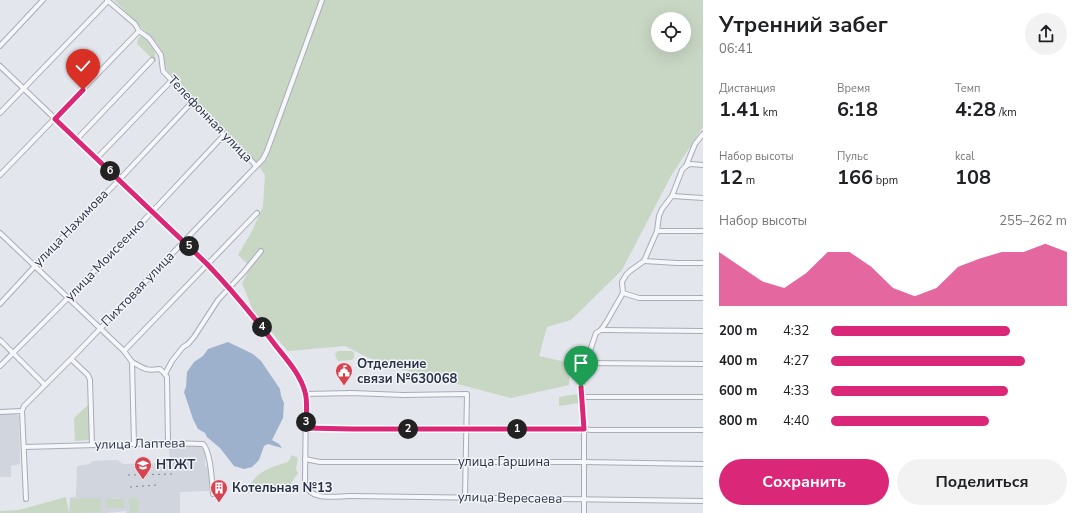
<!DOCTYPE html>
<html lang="ru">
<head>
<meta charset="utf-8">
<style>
  body { margin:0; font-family:"Nunito Sans",sans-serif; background:#f2f2f2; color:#202124; height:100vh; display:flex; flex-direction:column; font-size:15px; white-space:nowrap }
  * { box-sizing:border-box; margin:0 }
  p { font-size:13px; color:#757577 }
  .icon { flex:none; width:22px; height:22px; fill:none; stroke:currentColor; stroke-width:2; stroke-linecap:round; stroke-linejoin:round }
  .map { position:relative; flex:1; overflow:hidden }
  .sheet { display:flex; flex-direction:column; background:#fff; width:380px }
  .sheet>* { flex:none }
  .controls { position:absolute; left:651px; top:12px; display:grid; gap:8px }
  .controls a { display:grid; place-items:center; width:40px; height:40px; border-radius:50%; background:#fff; box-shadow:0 4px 16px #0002; font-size:20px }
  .pin { position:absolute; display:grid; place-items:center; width:34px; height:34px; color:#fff; margin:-41px -17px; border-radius:50% 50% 50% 0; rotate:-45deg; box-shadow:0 0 4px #0007 }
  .pin .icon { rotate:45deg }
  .km { position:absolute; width:20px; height:20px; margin:-10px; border-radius:50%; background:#222; color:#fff; font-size:11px; line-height:20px; text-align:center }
  .round { display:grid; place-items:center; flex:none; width:42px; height:42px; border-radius:21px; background:#f2f2f2 }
  .headline { display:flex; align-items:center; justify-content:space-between; height:68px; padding:0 16px }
  h1 { font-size:22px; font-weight:700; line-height:30px }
  .stats { display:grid; grid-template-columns:repeat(3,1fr); gap:6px; height:68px; padding:4px 16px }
  .stats div { display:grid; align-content:center }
  .stats b { font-size:20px; font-weight:700 }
  .stats small { font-size:11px; font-weight:400 }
  .stats p { font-size:11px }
  .chart { height:112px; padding:8px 16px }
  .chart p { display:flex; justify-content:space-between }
  .chart svg { width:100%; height:72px; margin-top:4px; fill:#db2777; opacity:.7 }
  .action { display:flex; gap:8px; margin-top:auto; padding:8px 16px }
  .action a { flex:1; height:46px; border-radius:24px; background:#db2777; color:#fff; font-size:16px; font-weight:700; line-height:46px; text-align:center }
  .action a+a { background:#f2f2f2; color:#202124 }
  ul { padding:0 16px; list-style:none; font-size:13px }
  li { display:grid; grid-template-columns:64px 48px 1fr; align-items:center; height:30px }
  li i { height:10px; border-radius:5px; background:#db2777 }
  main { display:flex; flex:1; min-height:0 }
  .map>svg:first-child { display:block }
  .built { fill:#d1d5de }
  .green { fill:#c8d6c4; fill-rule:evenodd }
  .water { fill:#9db1cd }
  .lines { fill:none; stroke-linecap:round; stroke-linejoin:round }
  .minor-casing { stroke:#a8acb7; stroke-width:6 }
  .minor { stroke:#f6f7fa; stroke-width:4 }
  .rail { stroke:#7c8497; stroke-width:1; stroke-dasharray:2 4; stroke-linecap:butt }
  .route-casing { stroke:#fff; stroke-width:8 }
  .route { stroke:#db2777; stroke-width:5 }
  .labels { text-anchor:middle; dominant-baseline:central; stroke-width:3; stroke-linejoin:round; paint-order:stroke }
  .street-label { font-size:13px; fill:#2a3246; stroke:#f3f5f9 }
  .poi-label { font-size:13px; font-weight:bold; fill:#2a3246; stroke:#f3f5f9; text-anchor:start }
</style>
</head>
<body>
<main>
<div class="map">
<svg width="703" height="513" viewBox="0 0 703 513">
  <rect width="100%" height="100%" fill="#e3e6ec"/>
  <g class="built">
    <path d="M14,413L19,416L20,464L11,466V477H0V414Z"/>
    <path d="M204,442L206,443L207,446L208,457L205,459V466L208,468L211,489L209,491L180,492V513H126V511L107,513H69L70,497H75L76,494L77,466L89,464L93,461L117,460L123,464L166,463L170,458L168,443Z"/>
  </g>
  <g class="green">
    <path d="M114,0H703V127L671,176L622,270L571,320L547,327L539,356L570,363L569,385L511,398L381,364L345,346L288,351L254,313L242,283L251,267L238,255L252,231L263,206L265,175L255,161L196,102L166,69L162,51L156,42ZM658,19H684V45H658Z"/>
    <path d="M141,36H143C151,45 156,50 156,62L137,44L138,38Z"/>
    <path d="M338,351H352L354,353V358L351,360L338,361C336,359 336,356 335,354Z"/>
    <path d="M578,394L579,403L559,406V397Z"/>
    <path d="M88,405L90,440L75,441L74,418Z"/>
    <path d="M292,455L298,458L296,469L298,473L291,483V487L288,492L283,493L279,489L276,492L248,493C251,473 271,467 288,462Z"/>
    <path d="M66,497L69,513H0V511L19,510Z"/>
    <path d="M101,498V512L70,513V499Z"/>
    <path d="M129,498H138L139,512L130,513Z"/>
    <rect x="106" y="499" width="18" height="9"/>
  </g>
  <path class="water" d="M228,342L253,354L261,361L280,389L281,396L284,403L283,418L272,440L279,444L282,448L268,444L264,446L259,460L252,467L244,469L234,466L220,448L207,437L205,433L198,429L193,419L184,392L186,387L187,372L194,362L203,356L208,349Z"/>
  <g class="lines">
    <g class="minor-casing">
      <g id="minor">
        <path d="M107,0L135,24L139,31L149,38L161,55L163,71L224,135L250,159L256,166"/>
        <path d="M0,46L43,0"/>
        <path d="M0,66L184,242L229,287L258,322L295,370L302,382L306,394L305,483C310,502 335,496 351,496L703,501"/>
        <path d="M0,113L108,1"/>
        <path d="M77,139L152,60"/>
        <path d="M97,158L172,80"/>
        <path d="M686,166L690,164L703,165"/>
        <path d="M0,175L139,31"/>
        <path d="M672,196L703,198"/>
        <path d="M657,231H703"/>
        <path d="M0,233L124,351L132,362L134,444"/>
        <path d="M644,261L677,263H703"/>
        <path d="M623,293L639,298H703"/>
        <path d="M0,304L35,266L119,180L193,101"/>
        <path d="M601,330L703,331"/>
        <path d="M0,340L45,385"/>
        <path d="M124,351L257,213"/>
        <path d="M71,359L88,375L90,380L92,445"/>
        <path d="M132,362C145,369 145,371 160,369L165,374"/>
        <path d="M586,363L703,364"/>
        <path d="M0,366L68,298L152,212L224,135"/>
        <path d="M306,394L352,393L403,395L467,394L465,498"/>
        <path d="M582,397H703"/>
        <path d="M22,411L26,499"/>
        <path d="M0,412L22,411L24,406L71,359L263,159L267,151L322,0"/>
        <path d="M306,428L352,429H584L591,430H703"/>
        <path d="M168,443L167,377L165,374L172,361L183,347L188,344L194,337L218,300L244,272L261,251"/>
        <path d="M24,447L168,443L203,444C211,452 212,482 213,494"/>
        <path d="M305,459L320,462H584L703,464"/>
        <path d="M584,513V429L581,387L586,363L596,333L601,330L607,321L623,293L622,282L626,275L630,271L644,261L657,231L659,216L662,209L672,196L682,170L686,166L695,144L703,134"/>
      </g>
    </g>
    <use href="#minor" class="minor"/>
    <g class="rail">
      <path d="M128,475L176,474"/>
      <path d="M130,487L157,485"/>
    </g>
  </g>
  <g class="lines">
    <g class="route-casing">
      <path id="route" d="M83,90L55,119L207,264C232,290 254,317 276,346C287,360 300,374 305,392C308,401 306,418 306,428L352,429H584L581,387"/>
    </g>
    <use href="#route" class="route"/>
  </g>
  <defs>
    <g id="civic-pin" transform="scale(0.9)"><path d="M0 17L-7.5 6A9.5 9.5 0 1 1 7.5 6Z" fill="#d64351" stroke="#f3f5f9"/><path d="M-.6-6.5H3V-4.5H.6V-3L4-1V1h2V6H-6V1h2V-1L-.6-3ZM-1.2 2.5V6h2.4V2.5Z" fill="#fff"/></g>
    <g id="university-pin" transform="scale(0.9)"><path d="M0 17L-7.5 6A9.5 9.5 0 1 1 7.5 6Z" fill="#d64351" stroke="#f3f5f9"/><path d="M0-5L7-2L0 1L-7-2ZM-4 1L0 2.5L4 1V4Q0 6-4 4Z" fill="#fff"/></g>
    <g id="building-pin" transform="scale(0.9)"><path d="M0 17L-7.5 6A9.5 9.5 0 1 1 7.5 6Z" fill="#d64351" stroke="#f3f5f9"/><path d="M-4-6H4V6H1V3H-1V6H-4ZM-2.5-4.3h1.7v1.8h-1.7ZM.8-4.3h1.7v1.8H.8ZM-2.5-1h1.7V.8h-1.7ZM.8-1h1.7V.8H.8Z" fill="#fff"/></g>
  </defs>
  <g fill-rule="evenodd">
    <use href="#civic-pin" x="344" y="371"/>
    <use href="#university-pin" x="143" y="465"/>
    <use href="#building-pin" x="219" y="488"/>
  </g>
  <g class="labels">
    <g class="street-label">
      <text transform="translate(210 119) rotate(46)">Телефонная улица</text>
      <text transform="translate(71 228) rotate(-46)">улица Нахимова</text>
      <text transform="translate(105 260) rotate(-46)">улица Моисеенко</text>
      <text transform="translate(138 289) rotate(-46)">Пихтовая улица</text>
      <text transform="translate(140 444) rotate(-1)">улица Лаптева</text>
      <text x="504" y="462">улица Гаршина</text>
      <text transform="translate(510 498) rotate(1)">улица Вересаева</text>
    </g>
    <g class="poi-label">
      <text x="357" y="364">Отделение<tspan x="357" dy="15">связи №630068</tspan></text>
      <text x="156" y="465">НТЖТ</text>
      <text x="232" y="488">Котельная №13</text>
    </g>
  </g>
</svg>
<div class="controls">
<a><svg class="icon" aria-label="locate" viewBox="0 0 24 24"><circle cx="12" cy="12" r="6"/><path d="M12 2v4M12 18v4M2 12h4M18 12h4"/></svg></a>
</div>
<div class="pin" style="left:581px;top:387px;background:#1e9e55"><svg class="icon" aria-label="arrive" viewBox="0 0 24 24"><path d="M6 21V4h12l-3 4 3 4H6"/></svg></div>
<div class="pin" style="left:83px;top:90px;background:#d93025"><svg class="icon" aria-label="check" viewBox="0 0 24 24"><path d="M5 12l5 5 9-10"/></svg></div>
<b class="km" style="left:517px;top:429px">1</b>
<b class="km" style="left:408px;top:429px">2</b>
<b class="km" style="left:306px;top:422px">3</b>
<b class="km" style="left:262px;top:327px">4</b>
<b class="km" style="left:189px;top:246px">5</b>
<b class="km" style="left:110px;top:171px">6</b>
</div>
<section class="sheet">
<div class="headline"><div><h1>Утренний забег</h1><p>06:41</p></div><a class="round"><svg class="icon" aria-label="share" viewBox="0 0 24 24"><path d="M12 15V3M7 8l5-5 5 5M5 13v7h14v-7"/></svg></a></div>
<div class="stats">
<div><p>Дистанция</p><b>1.41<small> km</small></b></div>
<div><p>Время</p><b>6:18</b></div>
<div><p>Темп</p><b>4:28<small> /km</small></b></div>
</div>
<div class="stats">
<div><p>Набор высоты</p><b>12<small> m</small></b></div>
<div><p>Пульс</p><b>166<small> bpm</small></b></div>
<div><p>kcal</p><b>108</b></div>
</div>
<div class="chart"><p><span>Набор высоты</span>255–262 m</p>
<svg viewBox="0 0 160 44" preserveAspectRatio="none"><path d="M0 44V11L10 20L20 29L30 33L40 24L50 11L60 11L70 20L80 33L90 38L100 33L110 20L120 15L130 11L140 11L150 6L160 11V44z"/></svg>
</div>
<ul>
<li><b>200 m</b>4:32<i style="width:76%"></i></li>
<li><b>400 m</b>4:27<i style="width:82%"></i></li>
<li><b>600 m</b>4:33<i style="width:75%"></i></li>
<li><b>800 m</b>4:40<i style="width:67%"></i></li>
</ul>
<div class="action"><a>Сохранить</a><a>Поделиться</a></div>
</section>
</main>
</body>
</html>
